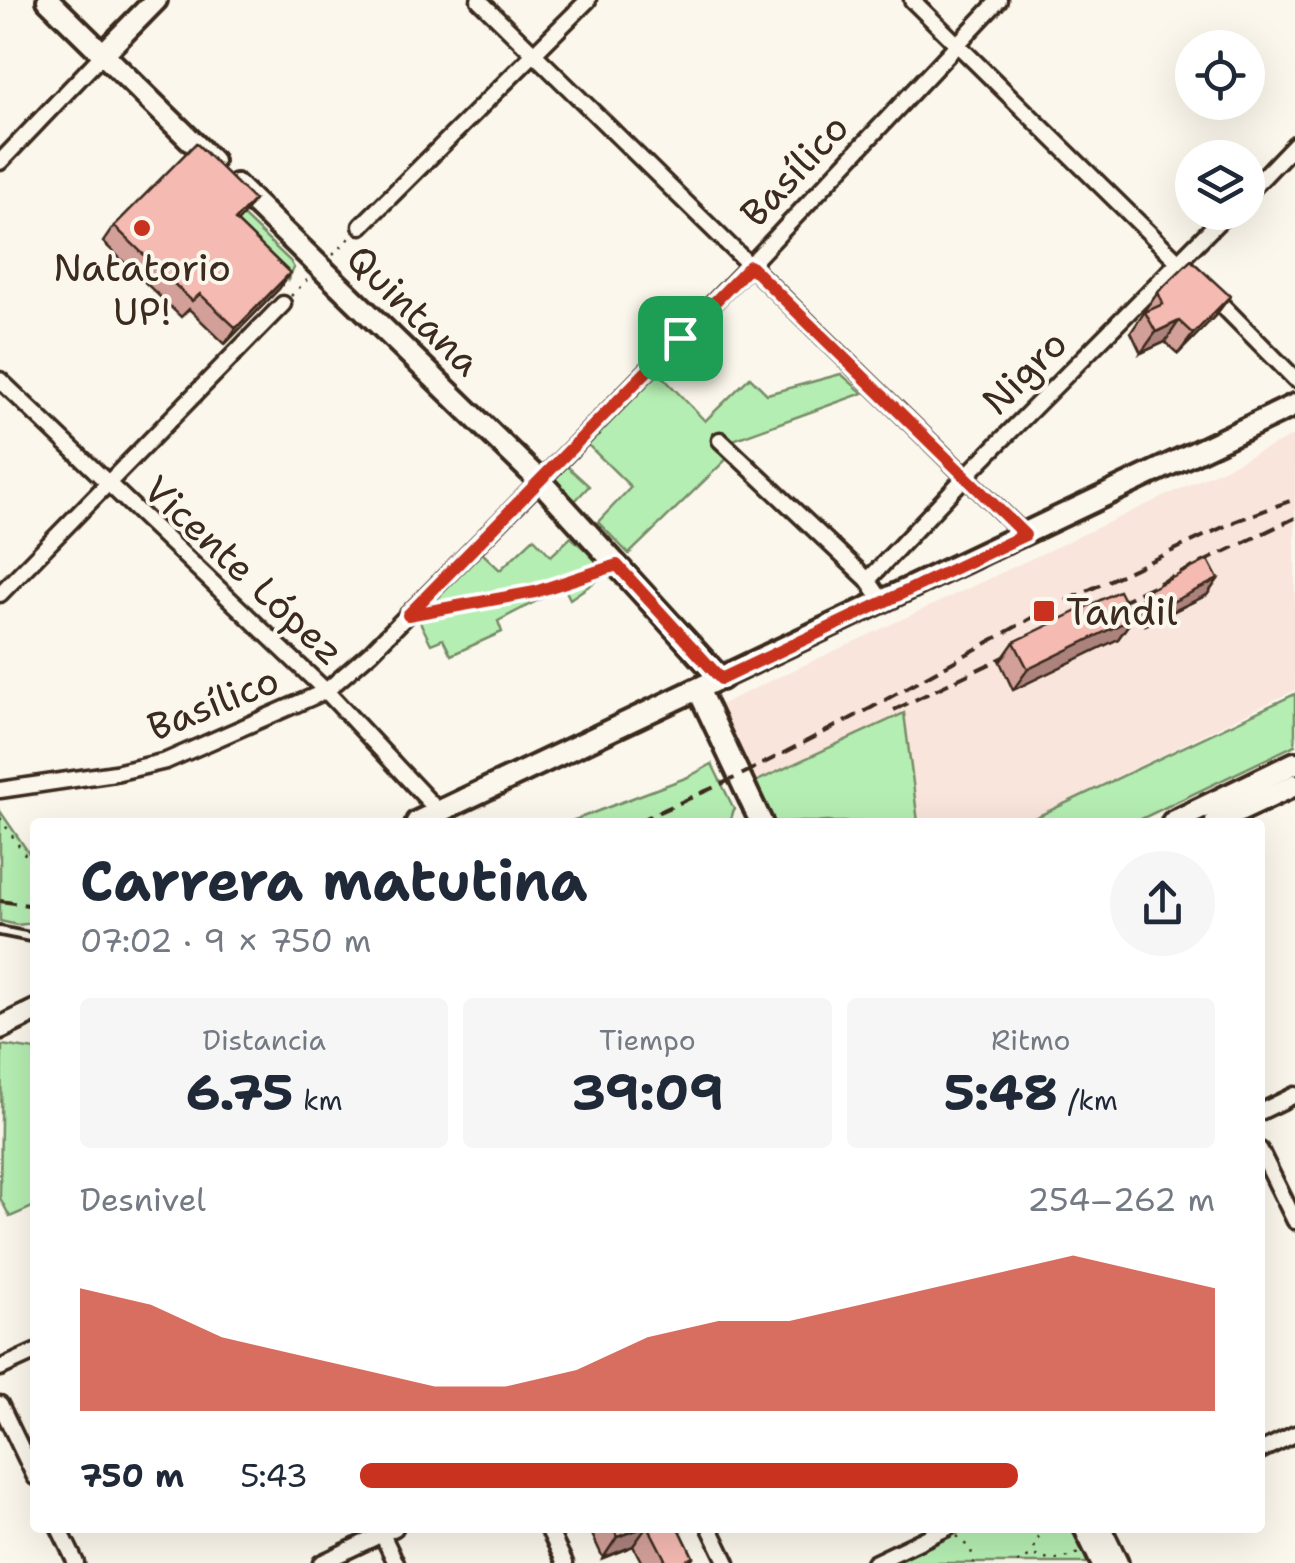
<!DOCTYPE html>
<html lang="es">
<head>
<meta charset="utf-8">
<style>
  body { margin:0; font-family:"Shantell Sans",sans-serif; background:#f6f6f7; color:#1f2937; height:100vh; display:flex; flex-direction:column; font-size:38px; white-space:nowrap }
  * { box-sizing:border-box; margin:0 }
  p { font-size:32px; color:#747a83 }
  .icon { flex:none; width:55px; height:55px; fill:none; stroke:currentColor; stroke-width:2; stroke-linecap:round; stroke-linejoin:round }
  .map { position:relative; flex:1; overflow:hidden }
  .side { position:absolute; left:30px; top:818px; width:1235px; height:715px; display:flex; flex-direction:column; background:#fff; border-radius:10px; box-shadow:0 10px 40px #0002 }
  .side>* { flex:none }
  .fabs { position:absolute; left:1175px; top:30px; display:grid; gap:20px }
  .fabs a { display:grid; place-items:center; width:90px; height:90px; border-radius:50%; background:#fff; box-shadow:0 10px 40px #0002; font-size:50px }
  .pin { position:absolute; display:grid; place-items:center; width:85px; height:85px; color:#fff; margin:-42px; border-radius:20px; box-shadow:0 5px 15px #0006 }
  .round { display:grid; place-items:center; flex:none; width:105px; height:105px; border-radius:52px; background:#f6f6f7 }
  .overview { display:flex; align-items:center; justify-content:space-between; height:170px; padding:0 50px }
  h1 { font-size:55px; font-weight:700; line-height:75px }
  .metrics { display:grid; grid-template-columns:repeat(3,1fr); gap:15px; height:170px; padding:10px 50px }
  .metrics div { display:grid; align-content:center; border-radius:10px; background:#f6f6f7; text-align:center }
  .metrics b { font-size:50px; font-weight:700 }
  .metrics small { font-size:28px; font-weight:400 }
  .metrics p { font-size:28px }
  .chart { height:280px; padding:20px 50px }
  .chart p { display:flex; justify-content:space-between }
  .chart svg { width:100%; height:180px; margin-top:10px; fill:#c8321e; opacity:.7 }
  ul { padding:0 50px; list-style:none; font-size:32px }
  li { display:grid; grid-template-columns:160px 120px 1fr; align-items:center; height:75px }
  li i { height:25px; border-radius:12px; background:#c8321e }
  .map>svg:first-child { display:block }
  .built { fill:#f9e5db }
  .green { fill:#b5eeb2; stroke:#788c68; stroke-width:2.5 }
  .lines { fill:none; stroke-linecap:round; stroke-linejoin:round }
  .lane-casing { stroke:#3b2a1e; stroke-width:14 }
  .street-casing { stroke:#3b2a1e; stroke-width:21 }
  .secondary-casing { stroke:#3b2a1e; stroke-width:28 }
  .path { stroke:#3b2a1e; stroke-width:2.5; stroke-dasharray:2.5 8; stroke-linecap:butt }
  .lane { stroke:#fbf7ec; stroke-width:6 }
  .street { stroke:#fbf7ec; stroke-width:14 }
  .secondary { stroke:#fbf7ec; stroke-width:20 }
  .rail { stroke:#3b2a1e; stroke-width:4; stroke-dasharray:15 8; stroke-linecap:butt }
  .wall { fill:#d3a099; stroke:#3b2a1e; stroke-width:2.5 }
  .shaded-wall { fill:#ac827d; stroke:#3b2a1e; stroke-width:2.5 }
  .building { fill:#f5bab2; stroke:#3b2a1e; stroke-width:2.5 }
  .route-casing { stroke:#fff; stroke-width:20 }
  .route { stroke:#c8321e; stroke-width:12 }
  .poi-dot { fill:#c8321e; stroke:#fbf7ec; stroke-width:4 }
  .labels { text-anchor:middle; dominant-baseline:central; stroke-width:8; stroke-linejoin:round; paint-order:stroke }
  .street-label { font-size:38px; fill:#3b2a1e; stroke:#fbf7ec }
  .poi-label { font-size:38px; fill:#3b2a1e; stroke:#fbf7ec }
</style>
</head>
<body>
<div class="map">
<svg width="1295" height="1563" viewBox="0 0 1295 1563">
  <rect width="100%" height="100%" fill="#fbf7ec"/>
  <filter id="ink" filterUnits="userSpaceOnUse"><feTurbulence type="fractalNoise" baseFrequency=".01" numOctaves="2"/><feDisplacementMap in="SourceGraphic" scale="20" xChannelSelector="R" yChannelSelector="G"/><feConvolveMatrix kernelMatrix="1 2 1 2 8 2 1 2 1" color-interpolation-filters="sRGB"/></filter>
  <g filter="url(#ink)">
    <path class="built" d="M1295,435V690L1024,822H918L904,714L755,782L715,707Z"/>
    <g class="green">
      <path d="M243,216L290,261L294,268L288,280L234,226Z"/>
      <path d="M659,373L705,421L750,377L767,394L841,374L863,393L730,441L737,449L629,554L598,522L631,487L588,445Z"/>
      <path d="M567,466L589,486L572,504L550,483Z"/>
      <path d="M571,537L609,572L570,599L564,587L498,621L502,632L451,655L443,639L431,644L417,616L480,551L500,570L534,538L551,556Z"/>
      <path d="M1295,694V745L1135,822H1026Z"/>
      <path d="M904,713L918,822H775L755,782Z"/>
      <path d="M712,764L734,809L731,819L723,822H569L688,777Z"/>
      <path d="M0,811L35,862V923L17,925L0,921Z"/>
      <path d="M2,1045L35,1050V1206L10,1217L0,1198Z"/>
      <path d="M969,1528H1077L1094,1563H895Z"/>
    </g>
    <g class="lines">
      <g class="lane-casing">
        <path id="lane" d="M0,931L35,938"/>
      </g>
      <g class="street-casing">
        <g id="street">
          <path d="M479,0L1025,535"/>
          <path d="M912,0L1196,279"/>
          <path d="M0,162L103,54"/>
          <path d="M1248,193L1295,144"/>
          <path d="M361,226L588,0"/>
          <path d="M1211,294L1295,379"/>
          <path d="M0,380L326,691L439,812"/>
          <path d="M720,440L868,580L883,602"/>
          <path d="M868,580L965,477L1228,212"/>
          <path d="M0,594L283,304"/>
          <path d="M0,790L115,773L166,761L326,691L371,652L540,481L749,266L999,0"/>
          <path d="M1260,1112L1295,1095"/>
          <path d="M1260,1150L1295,1221"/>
          <path d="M0,1368L35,1352"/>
          <path d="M0,1404L35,1477"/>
          <path d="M1260,1451L1295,1434"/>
          <path d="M59,1528L76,1563"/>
          <path d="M379,1528L396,1563"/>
          <path d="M548,1528L565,1563"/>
          <path d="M710,1528L727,1563"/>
          <path d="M321,1563L395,1528"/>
          <path d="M874,1563L947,1528"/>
        </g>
      </g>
      <g class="secondary-casing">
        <g id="secondary">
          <path d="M48,0L212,161"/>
          <path d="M103,54L156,0"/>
          <path d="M236,185L540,481L721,679"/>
          <path d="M699,691L761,822"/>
          <path d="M417,822L1295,405"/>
          <path d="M1173,822L1295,763"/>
          <path d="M1216,822L1295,785"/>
          <path d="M0,1028L35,1011"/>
          <path d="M1085,1528L1102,1563"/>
          <path d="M1100,1528L1117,1563"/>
        </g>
      </g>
      <g class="path">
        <path d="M333,255L352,236"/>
        <path d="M291,296L307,280"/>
        <path d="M430,613L535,592L601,571"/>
        <path d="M0,818L35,869"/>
        <path d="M1045,1528L1035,1542L1034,1555C1050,1563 1062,1560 1078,1553"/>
        <path d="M957,1536L971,1550L974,1563"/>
        <path d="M1017,1563L1033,1555"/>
      </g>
      <use href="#lane" class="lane"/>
      <use href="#street" class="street"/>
      <use href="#secondary" class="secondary"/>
      <g class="rail">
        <path d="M1097,613L1295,518"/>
        <path d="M894,710L1029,645"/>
        <path d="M637,822L739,776L871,708L1044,611L1236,521L1295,499"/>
        <path d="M0,901L35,906"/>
      </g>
    </g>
    <g class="wall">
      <path d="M254,200L237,222L290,273L279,289L225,344L189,309L181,317L103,242L114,226Z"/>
      <path d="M1158,292L1230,296L1215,316L1178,354L1165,342L1141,353L1131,332Z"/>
      <path d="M1218,579L1207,595L1145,625L1135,606L1146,591Z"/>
      <path d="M1133,618L1118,639L1013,690L1000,662L1014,642Z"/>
      <path d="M592,1528H679L693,1557L689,1563H642L633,1546L603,1558L590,1530Z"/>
    </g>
    <g class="shaded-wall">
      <path d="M254,200L243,216L224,236L235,220Z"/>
      <path d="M290,273L279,289L225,344L236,328Z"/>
      <path d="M1230,296L1215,316L1178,354L1193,334Z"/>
      <path d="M1179,321L1165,342L1141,353L1156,332Z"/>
      <path d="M1218,579L1207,595L1145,625L1156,610Z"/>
      <path d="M1133,618L1118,639L1013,690L1028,669Z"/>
      <path d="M642,1528H646L633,1546L603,1558L617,1537Z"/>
    </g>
    <g class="building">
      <path d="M196,143L254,200L235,220L290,273L236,328L200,294L192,301L114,226Z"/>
      <path d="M1191,260L1230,296L1193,334L1179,321L1156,332L1145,312L1163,304L1158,292Z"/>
      <path d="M1208,560L1218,579L1156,610L1146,591Z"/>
      <path d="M1119,591L1133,618L1028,669L1014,642Z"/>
      <path d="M613,1528H642L617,1537Z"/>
      <path d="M649,1528H679L693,1557L680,1563H667Z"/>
    </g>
  </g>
  <g class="lines" filter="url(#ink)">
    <g class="route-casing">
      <path id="route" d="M750,266L1025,535L721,679L617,565L535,592L408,615Z"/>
    </g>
    <use href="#route" class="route"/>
  </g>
  <g class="poi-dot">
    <circle cx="142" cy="228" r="10"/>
    <rect x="1032" y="599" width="24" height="24" rx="5"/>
  </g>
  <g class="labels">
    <g class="street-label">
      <text transform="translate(794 170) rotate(-47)">Basílico</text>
      <text transform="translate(414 310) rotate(44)">Quintana</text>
      <text transform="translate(1024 372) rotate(-45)">Nigro</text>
      <text transform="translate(244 570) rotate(43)">Vicente López</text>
      <text transform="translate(213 703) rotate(-22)">Basílico</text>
    </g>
    <g class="poi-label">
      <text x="142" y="267">Natatorio<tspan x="142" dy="44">UP!</tspan></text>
      <text x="1066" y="611" text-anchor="start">Tandil</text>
    </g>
  </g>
</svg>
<div class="fabs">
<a><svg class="icon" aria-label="locate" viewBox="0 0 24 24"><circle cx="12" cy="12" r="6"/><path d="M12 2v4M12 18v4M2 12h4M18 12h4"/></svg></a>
<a><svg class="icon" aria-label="layers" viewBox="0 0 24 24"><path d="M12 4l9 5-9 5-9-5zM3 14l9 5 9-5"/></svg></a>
</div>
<div class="pin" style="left:680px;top:338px;background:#1e9e55"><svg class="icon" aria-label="arrive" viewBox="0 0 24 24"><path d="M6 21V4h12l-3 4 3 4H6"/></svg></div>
<section class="side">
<div class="overview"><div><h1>Carrera matutina</h1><p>07:02 · 9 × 750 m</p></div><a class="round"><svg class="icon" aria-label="share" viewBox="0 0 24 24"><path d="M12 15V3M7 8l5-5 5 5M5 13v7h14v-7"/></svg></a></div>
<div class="metrics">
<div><p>Distancia</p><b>6.75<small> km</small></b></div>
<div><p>Tiempo</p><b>39:09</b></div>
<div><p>Ritmo</p><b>5:48<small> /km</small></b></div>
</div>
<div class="chart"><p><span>Desnivel</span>254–262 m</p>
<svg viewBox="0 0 160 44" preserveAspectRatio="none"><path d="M0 44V14L10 18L20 26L30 30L40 34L50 38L60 38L70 34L80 26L90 22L100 22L110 18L120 14L130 10L140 6L150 10L160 14V44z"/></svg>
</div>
<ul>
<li><b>750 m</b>5:43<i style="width:77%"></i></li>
</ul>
</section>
</div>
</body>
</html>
